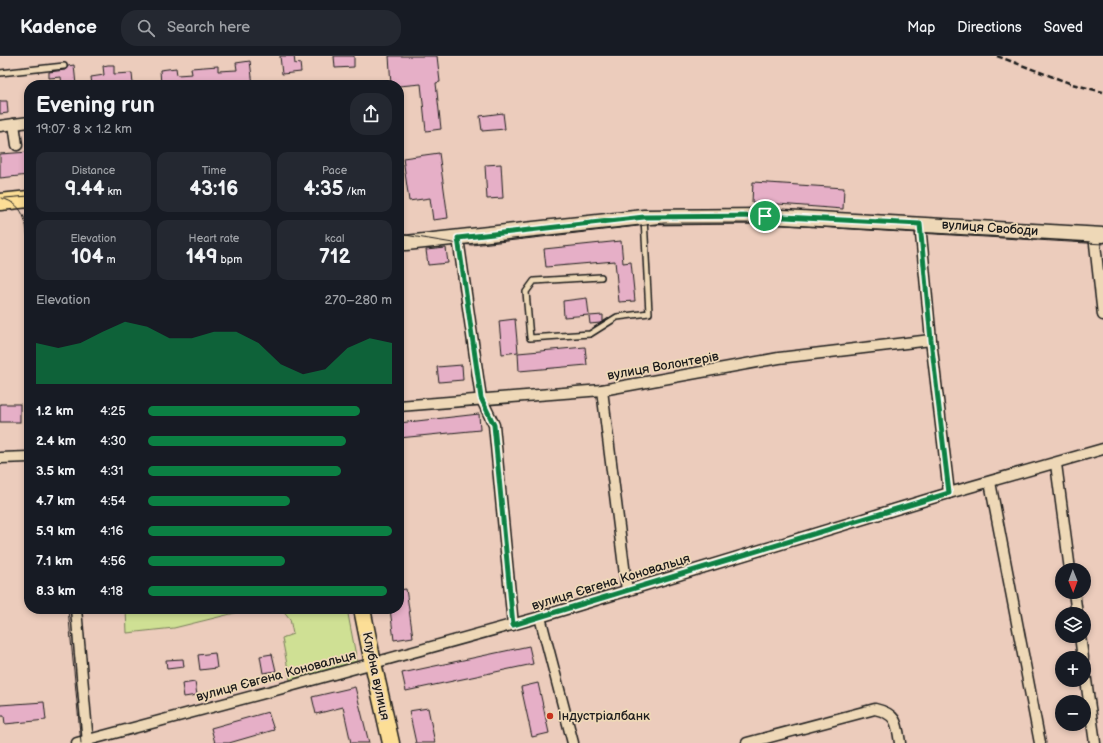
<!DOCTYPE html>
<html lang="en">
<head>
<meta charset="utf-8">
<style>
  body { margin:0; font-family:"Balsamiq Sans",sans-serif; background:#242831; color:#f1f3f6; height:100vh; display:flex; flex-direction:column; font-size:15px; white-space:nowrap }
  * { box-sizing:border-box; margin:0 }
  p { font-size:13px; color:#9ea1a6 }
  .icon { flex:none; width:22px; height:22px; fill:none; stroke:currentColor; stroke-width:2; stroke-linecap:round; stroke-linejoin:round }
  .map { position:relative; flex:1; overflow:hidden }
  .details { position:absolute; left:24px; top:24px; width:380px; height:534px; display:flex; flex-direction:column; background:#171b24; border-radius:16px; box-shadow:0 2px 6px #0003 }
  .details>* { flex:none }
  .needle { width:26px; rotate:179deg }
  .tools { position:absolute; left:1055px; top:507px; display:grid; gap:8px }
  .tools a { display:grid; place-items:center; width:36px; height:36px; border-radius:50%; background:#171b24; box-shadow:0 2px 6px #0003; font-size:20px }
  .pin { position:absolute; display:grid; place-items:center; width:34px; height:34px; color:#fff; margin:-17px; border:2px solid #fff; border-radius:50%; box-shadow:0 1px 4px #0007 }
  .round { display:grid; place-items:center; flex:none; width:42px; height:42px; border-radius:16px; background:#242831 }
  .head { display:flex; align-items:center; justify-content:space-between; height:68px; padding:0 12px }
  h1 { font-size:22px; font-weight:700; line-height:30px }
  .stats { display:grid; grid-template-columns:repeat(3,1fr); gap:6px; height:68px; padding:4px 12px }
  .stats div { display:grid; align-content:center; border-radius:10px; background:#242831; text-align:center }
  .stats b { font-size:20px; font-weight:700 }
  .stats small { font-size:11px; font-weight:400 }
  .stats p { font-size:11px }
  .chart { height:112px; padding:8px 12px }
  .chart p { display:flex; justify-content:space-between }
  .chart svg { width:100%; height:72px; margin-top:4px; fill:#0b8043; opacity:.7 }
  ul { padding:0 12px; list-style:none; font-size:13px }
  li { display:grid; grid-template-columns:64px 48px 1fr; align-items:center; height:30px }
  li i { height:10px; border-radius:5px; background:#0b8043 }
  header { display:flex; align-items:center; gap:24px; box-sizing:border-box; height:56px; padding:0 20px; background:#171b24; border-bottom:1px solid #363941 }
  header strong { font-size:19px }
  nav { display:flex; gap:22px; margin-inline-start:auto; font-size:14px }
  .search { width:280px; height:36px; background:#242831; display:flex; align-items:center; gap:10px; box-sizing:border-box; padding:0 14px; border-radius:16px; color:#9ea1a6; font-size:15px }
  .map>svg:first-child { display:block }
  .green { fill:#cfe094; stroke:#767e58 }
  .building { fill:#e6afc7; stroke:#1c1c1c }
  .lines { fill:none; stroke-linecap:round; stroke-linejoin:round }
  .lane-casing { stroke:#1c1c1c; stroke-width:8 }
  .street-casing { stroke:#1c1c1c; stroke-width:13 }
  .secondary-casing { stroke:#1c1c1c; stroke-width:17 }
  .primary-casing { stroke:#1c1c1c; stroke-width:19 }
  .lane { stroke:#eed8b7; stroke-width:5 }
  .street { stroke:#eed8b7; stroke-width:10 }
  .secondary { stroke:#eed8b7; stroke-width:14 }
  .primary { stroke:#fcde96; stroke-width:16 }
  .tram { stroke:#1c1c1c; stroke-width:1 }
  .rail { stroke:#1c1c1c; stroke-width:2.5; stroke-dasharray:6 3; stroke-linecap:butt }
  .route-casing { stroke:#fff; stroke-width:8 }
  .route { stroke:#0b8043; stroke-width:5 }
  .poi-dot { fill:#c8321e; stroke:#eed8b7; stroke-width:1.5 }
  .labels { text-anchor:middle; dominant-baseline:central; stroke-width:3.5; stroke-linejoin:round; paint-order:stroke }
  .street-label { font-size:13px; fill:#1c1c1c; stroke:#eed8b7 }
  .poi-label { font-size:13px; fill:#1c1c1c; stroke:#eed8b7; text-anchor:start }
</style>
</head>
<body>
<header>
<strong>Kadence</strong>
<div class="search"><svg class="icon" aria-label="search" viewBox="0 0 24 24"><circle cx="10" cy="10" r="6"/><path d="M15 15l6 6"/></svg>Search here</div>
<nav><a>Map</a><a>Directions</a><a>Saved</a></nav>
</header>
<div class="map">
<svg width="1103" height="687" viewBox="0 0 1103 687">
  <rect width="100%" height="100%" fill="#ecccbc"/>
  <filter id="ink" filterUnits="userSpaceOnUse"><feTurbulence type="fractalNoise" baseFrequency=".025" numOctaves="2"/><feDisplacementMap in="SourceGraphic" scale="8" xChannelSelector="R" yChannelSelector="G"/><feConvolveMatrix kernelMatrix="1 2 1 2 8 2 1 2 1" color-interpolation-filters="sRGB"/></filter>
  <g filter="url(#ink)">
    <g class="green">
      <path d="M126,553H251L174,572L127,577Z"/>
      <path d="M282,553H347L357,605L290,624L282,582L293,578L290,563Z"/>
    </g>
    <g class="building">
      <path d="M280,0H294L295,8L300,7L301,16L282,18Z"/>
      <path d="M334,0H354V11L335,12Z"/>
      <path d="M389,0H437L440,26L436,27L441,73L426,75L421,28L399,30L391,29Z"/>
      <path d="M250,5L253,29H161L160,14L176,12L177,19L192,18L191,12L218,10V15L237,14L236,7Z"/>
      <path d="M74,9L76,29H62L61,21L49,22V16L65,14L68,10Z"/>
      <path d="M108,9H114V18L132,17L133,29H92L91,21L104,19L103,10Z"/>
      <path d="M0,45H7L8,57L0,58Z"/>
      <path d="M503,57L505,73L482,75L480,60Z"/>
      <path d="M29,96V119L0,122V98Z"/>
      <path d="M439,97L448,162L433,164L430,142L409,145L403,102Z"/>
      <path d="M501,108L503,142L487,143L485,109Z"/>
      <path d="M753,126L844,132L843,153L752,146Z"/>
      <path d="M621,185L623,207L631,206L635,245L619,246L615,205L546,211L544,193Z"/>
      <path d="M446,192L448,207L428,209L426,194Z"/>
      <path d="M587,242L589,259L564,261L563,245Z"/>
      <path d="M603,259V265L600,267L590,268L589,260Z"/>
      <path d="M515,263L518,296L502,298L499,265Z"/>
      <path d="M585,291L587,309L519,315L518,297Z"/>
      <path d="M462,309L463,324L439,326L437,311Z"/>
      <rect x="0" y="348" width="20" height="18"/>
      <path d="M479,358L480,374L399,382V367Z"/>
      <path d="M406,533L413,581L394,584L390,553H399V534Z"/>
      <path d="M529,590L533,608L406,635L402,617Z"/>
      <path d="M215,597L217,612L200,614L198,599Z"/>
      <path d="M272,598L276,615L263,617L260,600Z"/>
      <path d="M183,603L184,611L167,613L166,604Z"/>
      <path d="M195,626L197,639L184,641L182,628Z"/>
      <path d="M538,627L549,677L532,681L521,631Z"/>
      <path d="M355,631L369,687H351L343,651L316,658L312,641Z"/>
      <path d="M44,646L46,664L5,668L4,660H0V649Z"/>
      <path d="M428,652L435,687H416L409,655Z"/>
      <path d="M268,656L274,674L229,687H215L211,672Z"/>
    </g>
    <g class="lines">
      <g class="lane-casing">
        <g id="lane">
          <path d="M0,17L64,10"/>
          <path d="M601,221L534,225L526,236L530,282L590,278L617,261L649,257L644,162"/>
        </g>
      </g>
      <g class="street-casing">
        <g id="street">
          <path d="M14,68L17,89"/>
          <path d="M0,70L29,66"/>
          <path d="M920,168L931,284L949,437"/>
          <path d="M1094,179L1103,259"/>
          <path d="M458,182L481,342L494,369L513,569"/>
          <path d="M602,334L627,535"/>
          <path d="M399,350L602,334L779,302L931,284"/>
          <path d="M0,402L29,401"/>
          <path d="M1056,408L1070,514"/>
          <path d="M990,426L1040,687"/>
          <path d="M1074,536L1077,558"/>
          <path d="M76,553L88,687"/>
          <path d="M540,561L573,687"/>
          <path d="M1080,580L1083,602"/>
          <path d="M1084,610L1095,687"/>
          <path d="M77,687L283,632L540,561L949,437L1103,393"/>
          <path d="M747,687L875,653C897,658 897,667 900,687"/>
        </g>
      </g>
      <g class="secondary-casing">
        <path id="secondary" d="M399,186L406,187L644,161L765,160L1103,179"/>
      </g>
      <g class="primary-casing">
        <g id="primary">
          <path d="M0,146L29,143"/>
          <path d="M362,553L373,607L391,687"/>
        </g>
      </g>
      <use href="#lane" class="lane"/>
      <use href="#street" class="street"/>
      <use href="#secondary" class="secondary"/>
      <use href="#primary" class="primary"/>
      <g class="tram">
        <path d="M1,142C29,149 26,172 29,196"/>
        <path d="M5,142L29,140"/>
        <path d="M25,162L29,150"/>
        <path d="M399,178L459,188L472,189L664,167H751L1103,188"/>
        <path d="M68,553L81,687"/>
      </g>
      <path class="rail" d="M997,0L1072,28L1103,36"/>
    </g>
  </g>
  <g class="lines" filter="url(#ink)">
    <g class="route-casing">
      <path id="route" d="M765,160L920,168L931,284L949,437L513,569L494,369L481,342L458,182L644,161Z"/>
    </g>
    <use href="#route" class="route"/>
  </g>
  <circle class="poi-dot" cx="550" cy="660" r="4"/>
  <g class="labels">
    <g class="street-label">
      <text transform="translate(990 172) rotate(4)">вулиця Свободи</text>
      <text transform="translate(663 310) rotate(-10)">вулиця Волонтерів</text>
      <text transform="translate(611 526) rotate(-17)">вулиця Євгена Коновальця</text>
      <text transform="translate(276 620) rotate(-15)">вулиця Євгена Коновальця</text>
      <text transform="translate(376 620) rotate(78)">Клубна вулиця</text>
    </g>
    <g class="poi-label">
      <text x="558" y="660">Індустріалбанк</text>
    </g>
  </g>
</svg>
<div class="tools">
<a><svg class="needle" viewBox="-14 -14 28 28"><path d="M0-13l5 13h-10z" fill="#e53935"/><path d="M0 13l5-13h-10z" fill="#9ea1a6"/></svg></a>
<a><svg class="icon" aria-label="layers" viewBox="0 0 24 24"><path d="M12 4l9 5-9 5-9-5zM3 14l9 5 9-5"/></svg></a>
<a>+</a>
<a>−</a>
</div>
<div class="pin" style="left:765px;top:160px;background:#1e9e55"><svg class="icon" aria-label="arrive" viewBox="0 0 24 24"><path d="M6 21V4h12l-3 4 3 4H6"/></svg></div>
<section class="details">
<div class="head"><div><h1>Evening run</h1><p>19:07 · 8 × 1.2 km</p></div><a class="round"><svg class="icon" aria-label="share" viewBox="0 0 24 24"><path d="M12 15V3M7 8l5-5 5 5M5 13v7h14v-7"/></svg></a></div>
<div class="stats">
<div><p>Distance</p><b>9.44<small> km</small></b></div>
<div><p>Time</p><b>43:16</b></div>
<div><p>Pace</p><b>4:35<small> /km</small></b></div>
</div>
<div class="stats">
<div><p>Elevation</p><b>104<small> m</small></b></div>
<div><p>Heart rate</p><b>149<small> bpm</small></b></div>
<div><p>kcal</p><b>712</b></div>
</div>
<div class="chart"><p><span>Elevation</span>270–280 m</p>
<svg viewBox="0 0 160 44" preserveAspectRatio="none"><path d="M0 44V19L10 22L20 19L30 12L40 6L50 9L60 16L70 16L80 12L90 12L100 19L110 32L120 38L130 35L140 22L150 16L160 19V44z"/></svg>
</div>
<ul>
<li><b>1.2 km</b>4:25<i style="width:87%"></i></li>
<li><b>2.4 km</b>4:30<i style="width:81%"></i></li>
<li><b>3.5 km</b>4:31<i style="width:79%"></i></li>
<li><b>4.7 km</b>4:54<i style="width:58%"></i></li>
<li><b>5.9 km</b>4:16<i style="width:100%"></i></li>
<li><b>7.1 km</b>4:56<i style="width:56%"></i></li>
<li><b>8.3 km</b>4:18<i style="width:98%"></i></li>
</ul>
</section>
</div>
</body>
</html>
